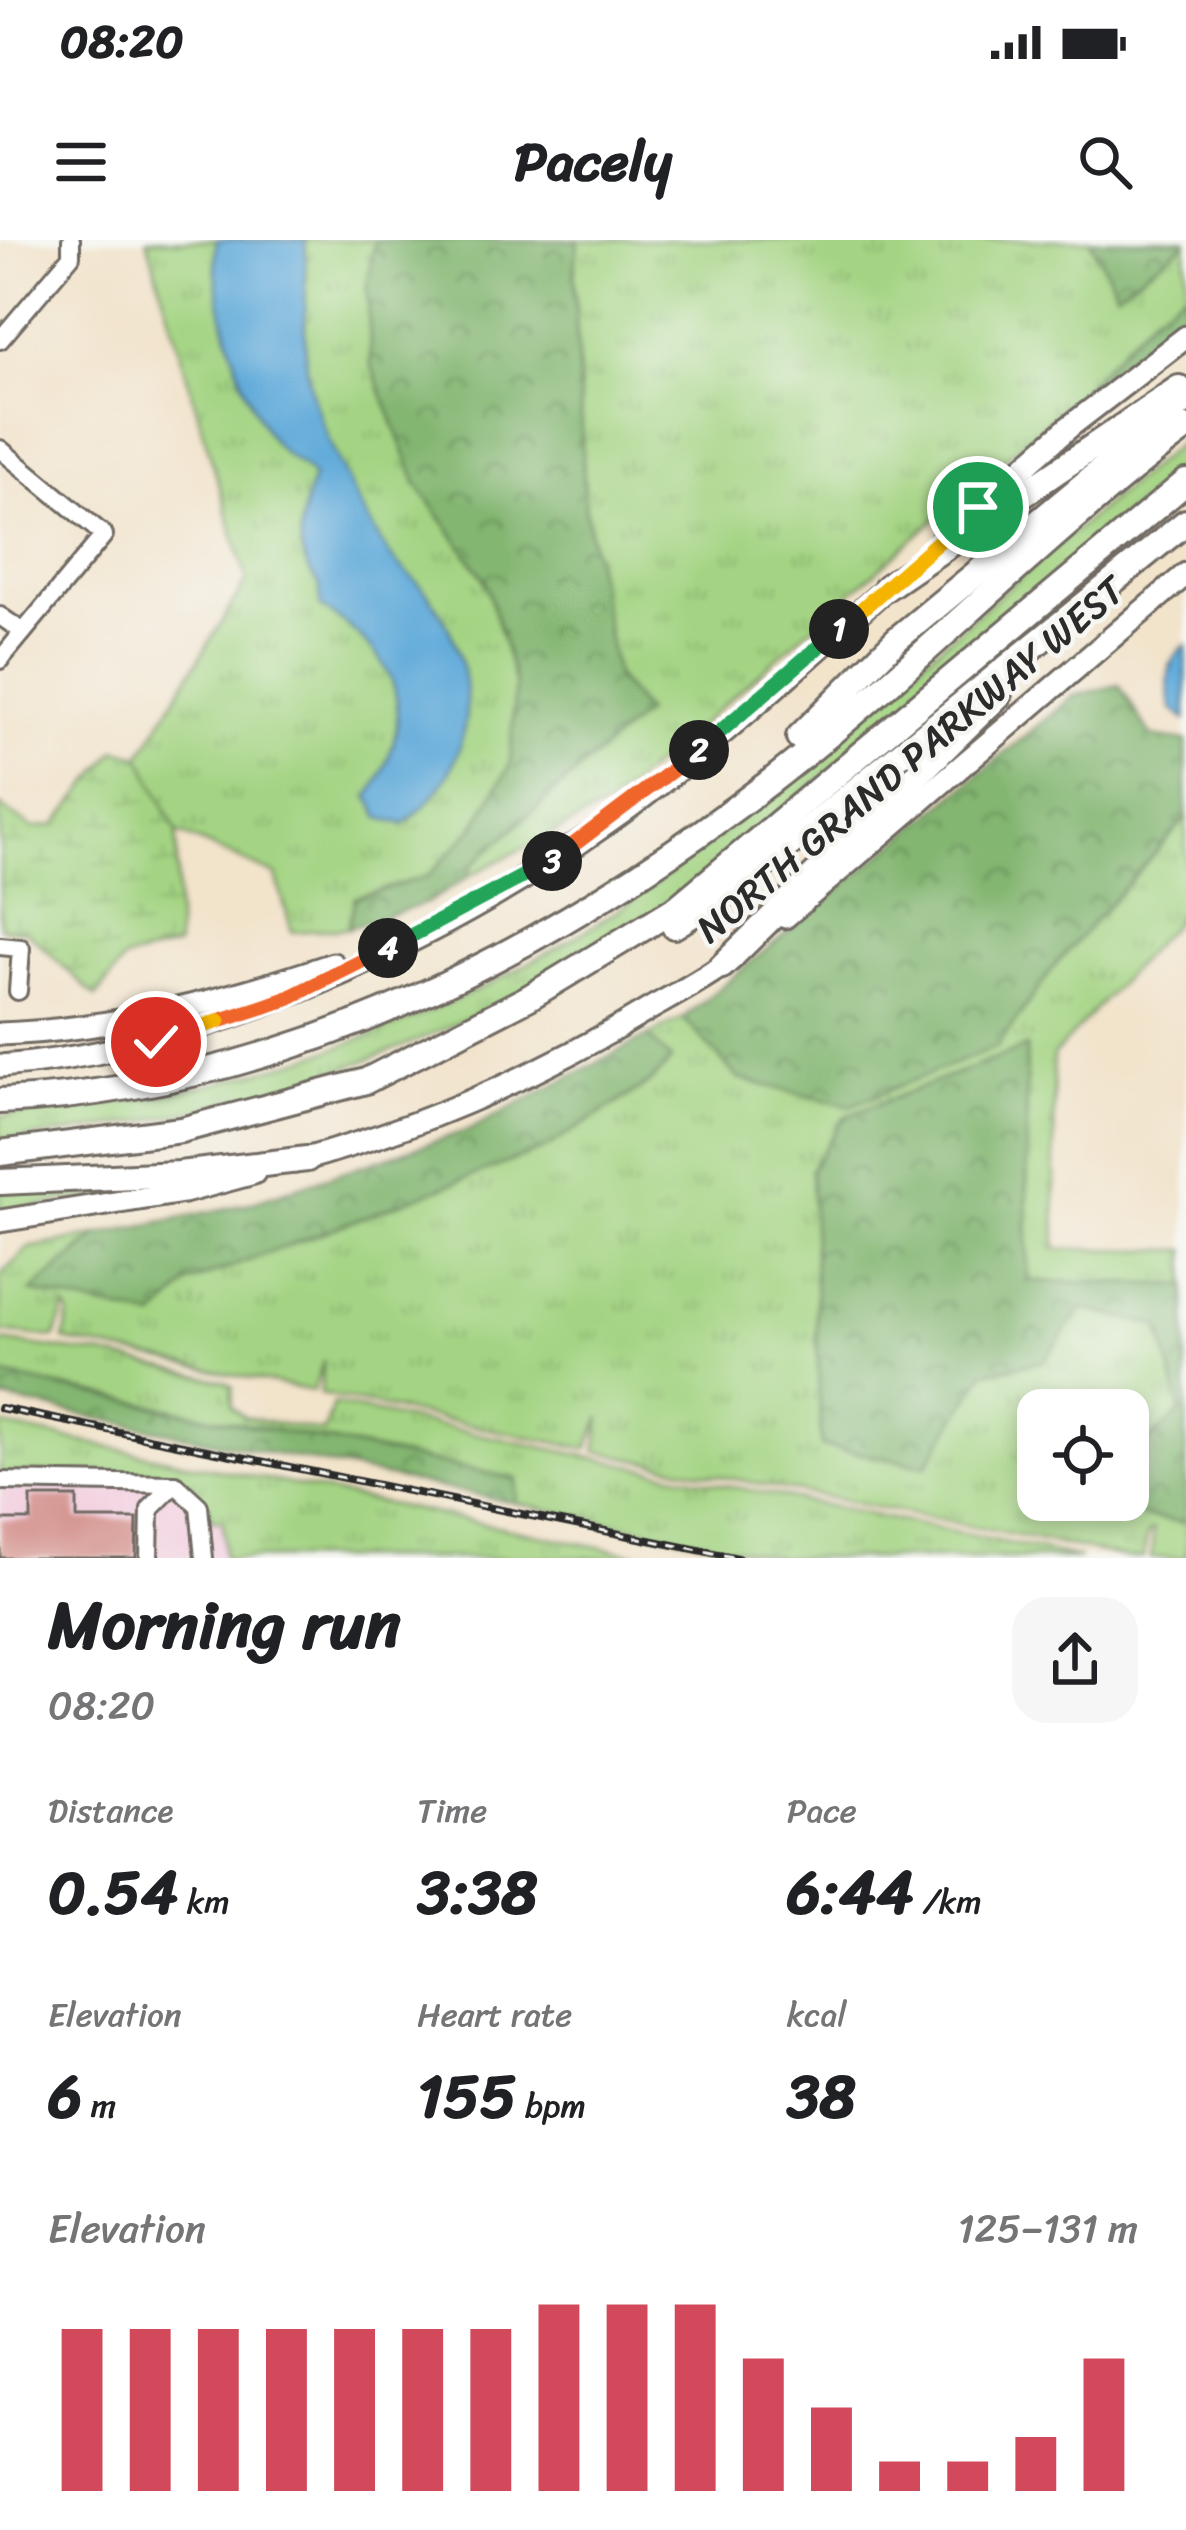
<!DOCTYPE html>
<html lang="en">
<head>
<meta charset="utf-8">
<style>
  body { margin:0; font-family:Sriracha,sans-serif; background:#f6f6f6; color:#202124; height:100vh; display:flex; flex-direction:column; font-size:45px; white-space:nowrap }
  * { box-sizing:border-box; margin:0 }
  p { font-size:39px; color:#757577 }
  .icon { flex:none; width:66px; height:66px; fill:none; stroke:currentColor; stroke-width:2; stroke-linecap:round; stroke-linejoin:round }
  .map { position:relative; height:1318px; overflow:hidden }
  .sheet { display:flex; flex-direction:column; background:#fff; flex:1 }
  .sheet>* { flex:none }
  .buttons { position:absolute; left:1017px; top:1149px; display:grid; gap:24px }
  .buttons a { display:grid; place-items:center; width:132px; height:132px; border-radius:24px; background:#fff; box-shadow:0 6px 18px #0003; font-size:60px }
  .pin { position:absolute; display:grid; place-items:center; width:102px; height:102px; color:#fff; margin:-51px; border:6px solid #fff; border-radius:50%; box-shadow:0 3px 12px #0007 }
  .km { position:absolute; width:60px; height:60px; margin:-30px; border-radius:50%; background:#222; color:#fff; font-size:33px; line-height:60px; text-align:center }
  .round { display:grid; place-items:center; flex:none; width:126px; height:126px; border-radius:36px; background:#f6f6f6 }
  .overview { display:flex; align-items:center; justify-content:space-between; height:204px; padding:0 48px }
  h1 { font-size:66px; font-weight:700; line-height:90px }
  .figures { display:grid; grid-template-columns:repeat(3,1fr); gap:18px; height:204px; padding:12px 48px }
  .figures div { display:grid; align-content:center }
  .figures b { font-size:60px; font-weight:700 }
  .figures small { font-size:33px; font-weight:400 }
  .figures p { font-size:33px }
  .chart { height:336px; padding:24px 48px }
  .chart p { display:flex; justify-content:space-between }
  .chart svg { width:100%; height:216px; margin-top:12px; stroke:#d1495b; stroke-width:6 }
  .status { display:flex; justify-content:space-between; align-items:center; height:84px; padding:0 60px; background:#fff; direction:ltr }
  .status svg { height:33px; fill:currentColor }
  header { display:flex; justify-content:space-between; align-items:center; height:156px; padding:0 48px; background:#fff; font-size:54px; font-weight:700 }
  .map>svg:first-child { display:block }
  .built { fill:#f3cfdf }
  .grass { fill:url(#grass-tufts); stroke:#688057; stroke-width:3 }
  .forest { fill:url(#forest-crowns); stroke:#57704e; stroke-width:3 }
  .wetland { fill:url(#wetland-marsh); stroke:#688057; stroke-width:3 }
  .water { fill:#62abda; stroke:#466b82; stroke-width:3 }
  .building { fill:#d4928d }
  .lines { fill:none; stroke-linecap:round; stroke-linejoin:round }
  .minor-casing { stroke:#716b63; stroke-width:22 }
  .major-casing { stroke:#716b63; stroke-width:27 }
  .highway-casing { stroke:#716b63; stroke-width:30 }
  .minor { stroke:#fff; stroke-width:16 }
  .major { stroke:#fff; stroke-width:21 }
  .highway { stroke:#fff; stroke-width:24 }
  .rail-casing { stroke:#2b2b2b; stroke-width:8 }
  .rail { stroke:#f6f6f2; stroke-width:3; stroke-dasharray:9; stroke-linecap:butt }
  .split-1-casing { stroke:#fff; stroke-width:24 }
  .split-2-casing { stroke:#fff; stroke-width:24 }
  .split-3-casing { stroke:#fff; stroke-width:24 }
  .split-4-casing { stroke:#fff; stroke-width:24 }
  .split-5-casing { stroke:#fff; stroke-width:24 }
  .split-6-casing { stroke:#fff; stroke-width:24 }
  .split-1 { stroke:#f5b400; stroke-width:15 }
  .split-2 { stroke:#22a559; stroke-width:15 }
  .split-3 { stroke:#f0652b; stroke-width:15 }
  .split-4 { stroke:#22a559; stroke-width:15 }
  .split-5 { stroke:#f0652b; stroke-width:15 }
  .split-6 { stroke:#f5b400; stroke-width:15 }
  .labels { text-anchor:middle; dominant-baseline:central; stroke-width:9; stroke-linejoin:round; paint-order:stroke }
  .street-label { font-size:39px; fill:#2b2b2b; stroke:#f6f6f2 }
</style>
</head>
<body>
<div class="status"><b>08:20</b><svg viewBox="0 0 49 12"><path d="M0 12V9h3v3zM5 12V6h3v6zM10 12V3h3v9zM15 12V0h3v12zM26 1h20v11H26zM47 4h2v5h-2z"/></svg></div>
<header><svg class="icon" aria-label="menu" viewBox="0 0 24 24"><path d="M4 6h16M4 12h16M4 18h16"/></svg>Pacely<svg class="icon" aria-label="search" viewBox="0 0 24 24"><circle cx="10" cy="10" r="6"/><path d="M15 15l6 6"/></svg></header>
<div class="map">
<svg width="1186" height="1318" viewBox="0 0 1186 1318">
  <defs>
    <pattern id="grass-tufts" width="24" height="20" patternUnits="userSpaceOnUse" patternTransform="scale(3)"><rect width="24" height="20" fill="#a4d483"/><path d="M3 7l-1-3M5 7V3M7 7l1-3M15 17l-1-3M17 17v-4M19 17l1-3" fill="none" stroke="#8db671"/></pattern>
    <pattern id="forest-crowns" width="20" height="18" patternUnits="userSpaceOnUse" patternTransform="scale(3)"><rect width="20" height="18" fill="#83b671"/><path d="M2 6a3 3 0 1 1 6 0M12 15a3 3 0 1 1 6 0" fill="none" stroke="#6b945d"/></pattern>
    <pattern id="wetland-marsh" width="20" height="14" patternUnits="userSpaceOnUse" patternTransform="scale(3)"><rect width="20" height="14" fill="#a4d483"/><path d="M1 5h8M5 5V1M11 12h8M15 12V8" fill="none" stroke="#8db671"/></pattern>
  </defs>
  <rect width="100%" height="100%" fill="#f6f6f2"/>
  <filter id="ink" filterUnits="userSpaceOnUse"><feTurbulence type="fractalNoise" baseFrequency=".00833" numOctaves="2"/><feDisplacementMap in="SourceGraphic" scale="24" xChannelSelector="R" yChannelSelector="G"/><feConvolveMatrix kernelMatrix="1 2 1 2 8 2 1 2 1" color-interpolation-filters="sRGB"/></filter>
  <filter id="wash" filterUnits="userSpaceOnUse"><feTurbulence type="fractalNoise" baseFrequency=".004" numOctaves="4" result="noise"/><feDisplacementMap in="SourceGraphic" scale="48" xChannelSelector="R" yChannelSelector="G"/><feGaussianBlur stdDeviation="2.7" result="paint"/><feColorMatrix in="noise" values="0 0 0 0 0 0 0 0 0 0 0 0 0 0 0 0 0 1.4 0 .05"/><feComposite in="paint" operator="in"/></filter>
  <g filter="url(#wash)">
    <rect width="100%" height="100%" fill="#f2e3cb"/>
    <path class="built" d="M0,1185L366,1260V1318H0Z"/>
    <g class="grass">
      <path d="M147,0H375L367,48L417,244L485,340L515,443L510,525L475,586L428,636L355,658L348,688L292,692L276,635L177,592L140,516L247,340Z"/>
      <path d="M578,0H1090L1117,52L1186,3V51L1151,77L1077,155L609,565L469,636V627L645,472L616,436L585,266L574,35Z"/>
      <path d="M1186,198V226C1068,319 956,422 842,520C785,570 728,621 666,664C469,802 239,881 0,900V876C220,861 436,790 621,668C704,612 778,545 854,480C964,385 1073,290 1186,198Z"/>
      <path d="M1186,578V669L1053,816L1056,1009L1186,1010V1045L1028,1041L1026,808L845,877L811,929L822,1206L925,1226L985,1132L1044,1121L1081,1068L1160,1086L1181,1172L1128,1219V1170H1038V1260H1091L1086,1267L1186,1283V1318H1151L1154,1290L1148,1293L1143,1318H1128L596,1211L601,1177L587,1209L320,1154L324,1120L313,1151L64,1100L69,1073L65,1067L55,1098L0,1092V1036L29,1008L98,995L32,1052L155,1078L189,1043L546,908L652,841L671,820L648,796L683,778L739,839L997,807L1056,724Z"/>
      <path d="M153,947L0,972V951Z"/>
      <path d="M0,1101L103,1115L224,1141L233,1147L232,1166L244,1177L324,1192L333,1164L1080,1318H782L516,1263L517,1239L0,1134Z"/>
      <path d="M0,1185L653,1318H224L223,1281L212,1280C204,1252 187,1237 157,1232L0,1234Z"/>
    </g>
    <g class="forest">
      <path d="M375,0H578L574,35L585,266L616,436L645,472L470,627L469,636L427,663L348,688L355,658L428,636L475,586L510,525L515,443L485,340L417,244L371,125L367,48Z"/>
      <path d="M1090,0H1186V3L1117,52Z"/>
      <path d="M1186,51V67L1174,82L1077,155L1151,77Z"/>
      <path d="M1119,445L1151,496L1186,501V578L1056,724L997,807L850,866L739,839L683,778L1074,456Z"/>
      <path d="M648,796L671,820L652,841L546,908L189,1043L155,1078L31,1052L98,995L247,964L469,890Z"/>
      <path d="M1026,807L1028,1041L1186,1045V1283L1085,1267L1091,1260H1128V1219L1181,1172L1160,1086L1082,1069L1044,1121L985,1132L926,1226L821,1206L811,929L844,877Z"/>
      <path d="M0,1135L517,1239L516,1263L0,1158Z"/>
    </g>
    <path class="wetland" d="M116,510L140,516L177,592V706L124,720L96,757L26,691L0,688V566L33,588L56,585Z"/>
    <g class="water">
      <path d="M217,0H305C310,54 297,112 315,163C333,214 357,266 387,311C399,329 419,340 431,358C484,434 479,527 404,584L380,578L369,557C421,471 401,418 320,366V345C289,311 301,277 313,237C303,223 289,219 278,207C245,172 207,46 217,0Z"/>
      <path d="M1186,405V480L1171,468C1167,443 1164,422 1186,405Z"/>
    </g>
    <g id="blocks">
      <path class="building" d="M31,1257H77V1279H137L136,1318H0V1280H31Z"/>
    </g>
  </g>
  <g filter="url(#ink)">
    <use href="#blocks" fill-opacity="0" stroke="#716b63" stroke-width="3"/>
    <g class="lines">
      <g class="minor-casing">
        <g id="minor">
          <path d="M0,100L71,16V0"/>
          <path d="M0,209L104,295L0,420"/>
          <path d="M0,376L23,392"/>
          <path d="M0,706L21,708L18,751"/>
          <path d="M0,1241L175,1244L199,1266L204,1318"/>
          <path d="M149,1318L150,1269L175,1244"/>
        </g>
      </g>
      <g class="major-casing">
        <g id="major">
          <path d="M942,299L1069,187L1186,97"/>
          <path d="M785,677L1186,334"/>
          <path d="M0,794C113,790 226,760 333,724"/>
          <path d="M0,826C208,811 439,702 609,582C712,509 806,419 900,336"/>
          <path d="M295,922C422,887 541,835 653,767C680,752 708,737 733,718"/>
          <path d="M0,981L184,952L254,933"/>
        </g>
      </g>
      <g class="highway-casing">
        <g id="highway">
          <path d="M887,347L1179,148"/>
          <path d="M799,497L897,399L1186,160"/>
          <path d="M674,686L738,646L1186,282"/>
          <path d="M722,726L999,455"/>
          <path d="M0,861C287,848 546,713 770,542C914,431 1040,297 1186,188"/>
          <path d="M0,913L181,890L366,841L528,758L678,667L1186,242"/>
          <path d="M0,942L179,934L307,919"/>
        </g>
      </g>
      <use href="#minor" class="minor"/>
      <use href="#major" class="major"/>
      <use href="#highway" class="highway"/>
      <g class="rail-casing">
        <path id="rail" d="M0,1168L738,1318"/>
      </g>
      <use href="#rail" class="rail"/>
    </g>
  </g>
  <g class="lines" filter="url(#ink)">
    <g class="split-1-casing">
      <path id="split-1" d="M839,389L978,267"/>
    </g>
    <g class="split-2-casing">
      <path id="split-2" d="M699,510L839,389"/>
    </g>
    <g class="split-3-casing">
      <path id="split-3" d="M552,621L699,510"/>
    </g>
    <g class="split-4-casing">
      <path id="split-4" d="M388,708L552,621"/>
    </g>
    <g class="split-5-casing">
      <path id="split-5" d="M219,781L284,760L388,708"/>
    </g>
    <g class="split-6-casing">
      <path id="split-6" d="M156,802L219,781"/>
    </g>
    <use href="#split-1" class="split-1"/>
    <use href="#split-2" class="split-2"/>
    <use href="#split-3" class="split-3"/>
    <use href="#split-4" class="split-4"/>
    <use href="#split-5" class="split-5"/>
    <use href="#split-6" class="split-6"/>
  </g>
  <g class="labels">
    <g class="street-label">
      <text transform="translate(910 519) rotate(-40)">NORTH GRAND PARKWAY WEST</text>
    </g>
  </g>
</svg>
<div class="buttons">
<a><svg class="icon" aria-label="locate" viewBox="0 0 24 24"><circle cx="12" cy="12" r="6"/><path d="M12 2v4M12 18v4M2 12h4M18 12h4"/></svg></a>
</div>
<div class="pin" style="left:978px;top:267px;background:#1e9e55"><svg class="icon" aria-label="arrive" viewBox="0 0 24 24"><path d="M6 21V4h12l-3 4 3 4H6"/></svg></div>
<div class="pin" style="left:156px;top:802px;background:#d93025"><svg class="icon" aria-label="check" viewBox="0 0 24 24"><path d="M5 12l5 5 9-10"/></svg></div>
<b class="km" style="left:839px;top:389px">1</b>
<b class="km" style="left:699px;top:510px">2</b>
<b class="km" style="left:552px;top:621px">3</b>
<b class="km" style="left:388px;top:708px">4</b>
</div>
<section class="sheet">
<div class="overview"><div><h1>Morning run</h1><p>08:20</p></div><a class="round"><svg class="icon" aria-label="share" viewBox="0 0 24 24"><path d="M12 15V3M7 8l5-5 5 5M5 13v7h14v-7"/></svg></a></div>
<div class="figures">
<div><p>Distance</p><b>0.54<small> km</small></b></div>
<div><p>Time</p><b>3:38</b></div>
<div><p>Pace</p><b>6:44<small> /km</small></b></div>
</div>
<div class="figures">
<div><p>Elevation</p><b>6<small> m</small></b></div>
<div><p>Heart rate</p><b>155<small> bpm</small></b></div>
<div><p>kcal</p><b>38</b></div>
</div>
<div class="chart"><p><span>Elevation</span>125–131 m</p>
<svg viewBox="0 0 160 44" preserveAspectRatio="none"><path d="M5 44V11M15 44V11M25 44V11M35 44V11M45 44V11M55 44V11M65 44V11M75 44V6M85 44V6M95 44V6M105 44V17M115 44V27M125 44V38M135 44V38M145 44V33M155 44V17"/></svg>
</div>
</section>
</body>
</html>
